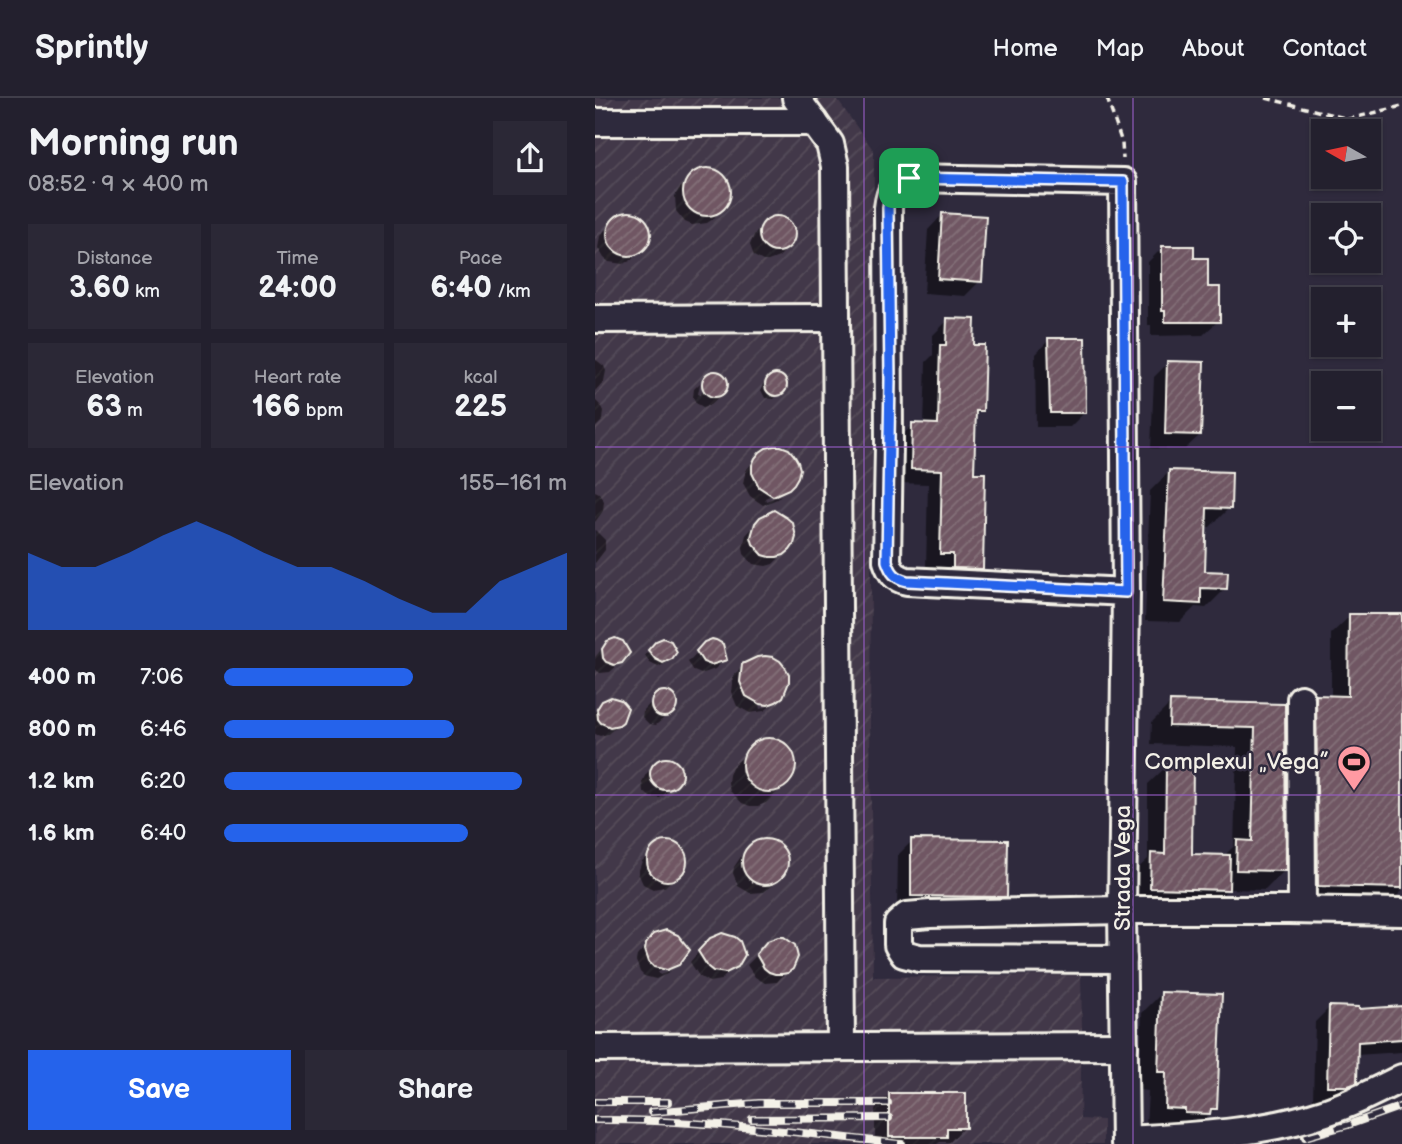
<!DOCTYPE html>
<html lang="en">
<head>
<meta charset="utf-8">
<style>
  body { margin:0; font-family:"Balsamiq Sans",sans-serif; background:#2b2836; color:#f1f3f6; height:100vh; display:flex; flex-direction:column; font-size:26px; white-space:nowrap }
  * { box-sizing:border-box; margin:0 }
  p { font-size:23px; color:#a3a3aa }
  .icon { flex:none; width:38px; height:38px; fill:none; stroke:currentColor; stroke-width:2; stroke-linecap:round; stroke-linejoin:round }
  .map { position:relative; flex:1; overflow:hidden }
  .side { display:flex; flex-direction:column; background:#23202e; width:595px }
  .side>* { flex:none }
  .needle { width:46px; rotate:279deg }
  .tools { position:absolute; left:716px; top:21px; display:grid; gap:14px }
  .tools a { display:grid; place-items:center; width:70px; height:70px; border-radius:0px; background:#23202e; box-shadow:0 2px 5px #0004,0 0 0 2px #403e4a; font-size:35px }
  .pin { position:absolute; display:grid; place-items:center; width:60px; height:60px; color:#fff; margin:-30px; border-radius:14px; box-shadow:0 4px 10px #0006 }
  .round { display:grid; place-items:center; flex:none; width:74px; height:74px; border-radius:0px; background:#2b2836 }
  .headline { display:flex; align-items:center; justify-content:space-between; height:119px; padding:0 28px }
  h1 { font-size:38px; font-weight:600; line-height:52px }
  .figures { display:grid; grid-template-columns:repeat(3,1fr); gap:10px; height:119px; padding:7px 28px }
  .figures div { display:grid; align-content:center; border-radius:0px; background:#2b2836; text-align:center }
  .figures b { font-size:30px; font-weight:600 }
  .figures small { font-size:19px; font-weight:400 }
  .figures p { font-size:19px }
  .chart { height:196px; padding:14px 28px }
  .chart p { display:flex; justify-content:space-between }
  .chart svg { width:100%; height:126px; margin-top:7px; fill:#2563eb; opacity:.7 }
  .cta { display:flex; gap:14px; margin-top:auto; padding:14px 28px }
  .cta a { flex:1; height:80px; border-radius:0px; background:#2563eb; color:#fff; font-size:28px; font-weight:600; line-height:80px; text-align:center }
  .cta a+a { background:#2b2836; color:#f1f3f6 }
  ul { padding:0 28px; list-style:none; font-size:23px }
  li { display:grid; grid-template-columns:112px 84px 1fr; align-items:center; height:52px }
  li i { height:18px; border-radius:9px; background:#2563eb }
  header { display:flex; align-items:center; gap:42px; box-sizing:border-box; height:98px; padding:0 35px; background:#23202e; border-bottom:2px solid #403e4a }
  header strong { font-size:33px }
  nav { display:flex; gap:38px; margin-inline-start:auto; font-size:24px }
  main { display:flex; flex:1; min-height:0 }
  .map>svg:first-child { display:block }
  .industrial { fill:url(#industrial-furrows) }
  .shadow { fill:#0007 }
  .building { fill:url(#building-hatch); stroke:#f4f1e8; stroke-width:2 }
  .lines { fill:none; stroke-linecap:round; stroke-linejoin:round }
  .minor-casing { stroke:#f4f1e8; stroke-width:32 }
  .path { stroke:#f4f1e8; stroke-width:3.5; stroke-dasharray:7 5; stroke-linecap:butt }
  .minor { stroke:#2f2a3d; stroke-width:26 }
  .rail-casing { stroke:#f4f1e8; stroke-width:8 }
  .rail { stroke:#2f2a3d; stroke-width:5; stroke-dasharray:16; stroke-linecap:butt }
  .route-casing { stroke:#fff; stroke-width:14 }
  .route { stroke:#2563eb; stroke-width:9 }
  .grid { fill:none; stroke:#995dc9; stroke-width:2; stroke-opacity:0.55 }
  .labels { text-anchor:middle; dominant-baseline:central; stroke-width:5; stroke-linejoin:round; paint-order:stroke }
  .poi-label { font-size:23px; fill:#f4f1e8; stroke:#2f2a3d; text-anchor:end }
  .street-label { font-size:23px; fill:#f4f1e8; stroke:#2f2a3d }
</style>
</head>
<body>
<header>
<strong>Sprintly</strong>
<nav><a>Home</a><a>Map</a><a>About</a><a>Contact</a></nav>
</header>
<main>
<section class="side">
<div class="headline"><div><h1>Morning run</h1><p>08:52 · 9 × 400 m</p></div><a class="round"><svg class="icon" aria-label="share" viewBox="0 0 24 24"><path d="M12 15V3M7 8l5-5 5 5M5 13v7h14v-7"/></svg></a></div>
<div class="figures">
<div><p>Distance</p><b>3.60<small> km</small></b></div>
<div><p>Time</p><b>24:00</b></div>
<div><p>Pace</p><b>6:40<small> /km</small></b></div>
</div>
<div class="figures">
<div><p>Elevation</p><b>63<small> m</small></b></div>
<div><p>Heart rate</p><b>166<small> bpm</small></b></div>
<div><p>kcal</p><b>225</b></div>
</div>
<div class="chart"><p><span>Elevation</span>155–161 m</p>
<svg viewBox="0 0 160 44" preserveAspectRatio="none"><path d="M0 44V17L10 22L20 22L30 17L40 11L50 6L60 11L70 17L80 22L90 22L100 27L110 33L120 38L130 38L140 27L150 22L160 17V44z"/></svg>
</div>
<ul>
<li><b>400 m</b>7:06<i style="width:55%"></i></li>
<li><b>800 m</b>6:46<i style="width:67%"></i></li>
<li><b>1.2 km</b>6:20<i style="width:87%"></i></li>
<li><b>1.6 km</b>6:40<i style="width:71%"></i></li>
</ul>
<div class="cta"><a>Save</a><a>Share</a></div>
</section>
<div class="map">
<svg width="807" height="1046" viewBox="0 0 807 1046">
  <defs>
    <pattern id="industrial-furrows" width="10" height="10" patternUnits="userSpaceOnUse" patternTransform="scale(1.75)"><rect width="10" height="10" fill="#423848"/><path d="M-1 1l2-2M0 10L10 0M9 11l2-2" fill="none" stroke="#554c5a"/></pattern>
    <pattern id="building-hatch" width="6" height="6" patternUnits="userSpaceOnUse" patternTransform="scale(1.75)"><rect width="6" height="6" fill="#6f5763"/><path d="M-1 1l2-2M0 6l6-6M5 7l2-2" fill="none" stroke="#847079"/></pattern>
  </defs>
  <rect width="100%" height="100%" fill="#2f2a3d"/>
  <filter id="ink" filterUnits="userSpaceOnUse"><feTurbulence type="fractalNoise" baseFrequency=".0143" numOctaves="2"/><feDisplacementMap in="SourceGraphic" scale="14" xChannelSelector="R" yChannelSelector="G"/><feConvolveMatrix kernelMatrix="1 2 1 2 8 2 1 2 1" color-interpolation-filters="sRGB"/></filter>
  <g filter="url(#ink)">
    <path class="industrial" d="M0,0H241L279,53L275,625L278,879L486,877L487,931L485,1021L508,1022V1046H0Z"/>
    <g class="shadow">
      <path d="M114,71L121,73L128,77L132,83L135,97L128,110L118,121L112,125L97,127L90,124L81,113L80,98L84,91L100,75Z"/>
      <path d="M36,115L43,117L53,127V141L50,147L35,163L28,166L14,164L9,160L3,150L5,138L19,122L29,116Z"/>
      <path d="M347,117L385,183L370,198L329,195L333,132Z"/>
      <path d="M184,120L194,124L199,133V138L194,148L184,159L173,163H168L159,158L155,147L159,137L173,122Z"/>
      <path d="M568,149L597,162L611,190L623,223L608,237L556,238V227H553V164Z"/>
      <path d="M353,222L377,248L386,312L379,319L378,377L386,470L371,485L344,483L345,470H331L333,386L302,385L303,341L318,327H329L331,264L338,257V237Z"/>
      <path d="M454,242L490,314L475,329H441L440,256Z"/>
      <path d="M0,261L9,268L11,273L9,283L0,293Z"/>
      <path d="M573,265L605,337L590,351L556,350L559,279Z"/>
      <path d="M123,275L129,280L131,287L129,294L115,307L108,309L101,305L98,299L99,291L105,285L103,296L106,297L109,283H107L115,276Z"/>
      <path d="M179,277L188,280L190,285L189,291L179,301L170,300L166,292L168,286Z"/>
      <path d="M0,302L7,309L9,313L8,322L0,330Z"/>
      <path d="M166,355L192,390L170,400L171,403L186,397L182,401L168,407L155,398L148,385L151,372Z"/>
      <path d="M574,374L634,410L615,429H610L608,475L630,491L611,510L600,509L585,524L550,523L555,393Z"/>
      <path d="M0,393L4,395L9,403L8,413L0,424Z"/>
      <path d="M166,421L188,456L178,466L171,468L158,466L149,456L148,449L151,437Z"/>
      <path d="M0,432L10,442V452L0,465Z"/>
      <path d="M755,518H807V793L792,808L705,806L703,618L722,599L736,600V536Z"/>
      <path d="M12,545L26,564L15,574L5,575L0,571V559Z"/>
      <path d="M62,545L76,560L71,565L63,569L55,565L50,557Z"/>
      <path d="M110,546L130,561L120,571L106,576L99,573L93,564Z"/>
      <path d="M148,568L181,602L164,607L165,611L177,607L169,613L155,615L142,608L136,594L138,578Z"/>
      <path d="M67,594L76,598L80,605L78,612L61,627L54,626L47,619L48,613L63,597Z"/>
      <path d="M12,602L27,623L13,636L5,638L0,636V613Z"/>
      <path d="M576,605L689,608V773L670,792L633,791L613,810L537,808L538,775L553,761V686L572,668L595,758L628,759L639,748L642,649L556,646L557,624Z"/>
      <path d="M174,642L182,643L189,647L195,653L199,661L200,669L198,677L193,684L171,705L163,708H155L147,705L135,693L133,685L134,677L137,669L165,643Z"/>
      <path d="M69,662L79,663L85,671L86,675L83,684L65,700L55,699L48,693L47,684L51,676L61,666Z"/>
      <path d="M171,742L184,747L191,759L192,766L186,779L175,789L169,794L155,795L143,788L138,775L139,769L147,757L157,747Z"/>
      <path d="M317,743L411,798L396,812H302L303,757Z"/>
      <path d="M67,746H78L83,749L89,759L88,771L70,789L58,791L48,786L43,775L47,763Z"/>
      <path d="M59,838L82,866L63,874L65,877L76,872L72,876L61,881L49,878L45,874L41,863L42,858Z"/>
      <path d="M177,842L200,864L182,884L170,885L160,879L152,867Z"/>
      <path d="M106,851L141,867L126,882L114,884L104,878L95,864Z"/>
      <path d="M566,896L621,1010L602,1029H551L553,993L544,992L547,915Z"/>
      <path d="M734,910L762,913L807,910V954L761,957L760,984L745,999L737,1002H718L720,924Z"/>
      <path d="M294,997L369,1029L355,1044H345L342,1046H280V1011Z"/>
    </g>
    <g class="building">
      <circle cx="112" cy="94" r="24"/>
      <circle cx="34" cy="136" r="22"/>
      <path d="M347,115L391,118L387,184L343,181Z"/>
      <circle cx="182" cy="136" r="18"/>
      <path d="M567,148H599V160H613V189H625V224H570V213H567Z"/>
      <path d="M352,220L380,221L379,247H390L388,313H381L379,375H390L388,471L358,470V456H345L347,372L316,371L317,325L343,326L345,247H351Z"/>
      <path d="M453,240H490L491,315H455Z"/>
      <path d="M572,263L609,264L606,337L570,336Z"/>
      <circle cx="120" cy="286" r="13"/>
      <circle cx="181" cy="287" r="11"/>
      <path d="M179,348H186L194,351L199,357L203,364L205,371L203,379L199,386L194,391L178,398L164,389L157,375V367L160,360L165,354L171,350Z"/>
      <path d="M574,372L637,374L636,411L612,410L610,473L633,474L632,491L606,490V506L568,504Z"/>
      <path d="M179,412L192,420L198,425L201,439L199,446L195,452L189,457L182,459H175L168,457L158,446L156,439L160,425L165,419Z"/>
      <path d="M754,516H807V790L723,788L721,597L753,598Z"/>
      <path d="M20,540L28,543L35,555L27,565L19,567L11,564L8,560L7,551L12,543Z"/>
      <path d="M68,540L76,543L82,554L77,561L68,565L60,561L53,552L61,543Z"/>
      <path d="M117,541L121,542L128,546L132,562L116,567L108,564L101,553L109,544Z"/>
      <path d="M170,558L178,559L185,563L190,569L194,576V584L188,599L181,604L173,607L165,606L151,598L145,584L147,566L162,559Z"/>
      <circle cx="69" cy="606" r="13"/>
      <path d="M16,599L26,602L33,610L28,624L24,627L15,629L6,625L3,621L2,611L7,603Z"/>
      <path d="M575,603L690,606L691,773L641,772L642,742L657,743L660,630L574,628Z"/>
      <circle cx="174" cy="667" r="27"/>
      <circle cx="71" cy="676" r="16"/>
      <path d="M571,666H598L597,756L635,757L634,792L555,790L556,755L570,756Z"/>
      <circle cx="170" cy="764" r="23"/>
      <path d="M316,741L413,742L412,799L316,798Z"/>
      <circle cx="72" cy="763" r="20"/>
      <path d="M71,832L83,837L95,852L84,867L72,872L59,869L54,864L50,852L51,846L58,836Z"/>
      <path d="M127,835L140,839L145,843L150,857L143,869L131,875L118,873L113,869L103,853L115,840Z"/>
      <path d="M183,839H189L200,847L203,859L198,871L193,875L187,876H180L174,874L169,870L161,856L172,843Z"/>
      <path d="M566,894L627,896L622,1011H616L615,1016L590,1015V1011L570,1010L571,974H563Z"/>
      <path d="M734,908L764,909V911L807,908V941L763,944L762,985L753,988H732Z"/>
      <path d="M294,995H371V1030H352V1039H294Z"/>
    </g>
    <g class="lines">
      <g class="minor-casing">
        <g id="minor">
          <path d="M201,0L235,46L240,68L246,949"/>
          <path d="M0,24H219"/>
          <path d="M0,221L241,220"/>
          <path d="M706,601L707,812"/>
          <path d="M528,861L324,860L309,856L303,847V826L312,818L335,816L527,812H694L807,814"/>
          <path d="M0,950L529,948"/>
          <path d="M530,1042C597,1038 665,1036 728,1015C756,1006 781,993 807,980"/>
          <path d="M530,1046L527,812L531,494L528,84L314,80C298,85 295,94 293,110L294,346L292,463C296,475 300,480 312,483L531,494"/>
        </g>
      </g>
      <g class="path">
        <path d="M512,0L527,45L528,61"/>
        <path d="M671,0L754,21L807,8"/>
      </g>
      <use href="#minor" class="minor"/>
      <g class="rail-casing">
        <g id="rail">
          <path d="M0,1004H73"/>
          <path d="M56,1014L164,1005H293"/>
          <path d="M157,1021L294,1020"/>
          <path d="M0,1022C103,1021 205,1035 307,1046"/>
          <path d="M710,1039L753,1027L807,1008"/>
        </g>
      </g>
      <use href="#rail" class="rail"/>
    </g>
  </g>
  <g class="lines" filter="url(#ink)">
    <g class="route-casing">
      <path id="route" d="M314,80L528,84L531,494L312,483C300,480 296,475 292,463L295,281L293,110C295,94 298,85 314,80Z"/>
    </g>
    <use href="#route" class="route"/>
  </g>
  <path class="grid" d="M269,0V1046M538,0V1046M0,349H807M0,697H807"/>
  <defs>
    <g id="stadium-pin" transform="scale(1.75)"><path d="M0 17L-7.5 6A9.5 9.5 0 1 1 7.5 6Z" fill="#ff9aa2" stroke="#2f2a3d"/><path d="M0-5a6.5 5 0 1 0 0 10a6.5 5 0 1 0 0-10ZM-3.5-1.8h7v3.6h-7Z" fill="#111"/></g>
  </defs>
  <g fill-rule="evenodd">
    <use href="#stadium-pin" x="759" y="664"/>
  </g>
  <g class="labels">
    <g class="poi-label">
      <text x="734" y="664">Complexul „Vega”</text>
    </g>
    <g class="street-label">
      <text transform="translate(528 770) rotate(-90)">Strada Vega</text>
    </g>
  </g>
</svg>
<div class="tools">
<a><svg class="needle" viewBox="-14 -14 28 28"><path d="M0-13l5 13h-10z" fill="#e53935"/><path d="M0 13l5-13h-10z" fill="#a3a3aa"/></svg></a>
<a><svg class="icon" aria-label="locate" viewBox="0 0 24 24"><circle cx="12" cy="12" r="6"/><path d="M12 2v4M12 18v4M2 12h4M18 12h4"/></svg></a>
<a>+</a>
<a>−</a>
</div>
<div class="pin" style="left:314px;top:80px;background:#1e9e55"><svg class="icon" aria-label="arrive" viewBox="0 0 24 24"><path d="M6 21V4h12l-3 4 3 4H6"/></svg></div>
</div>
</main>
</body>
</html>
